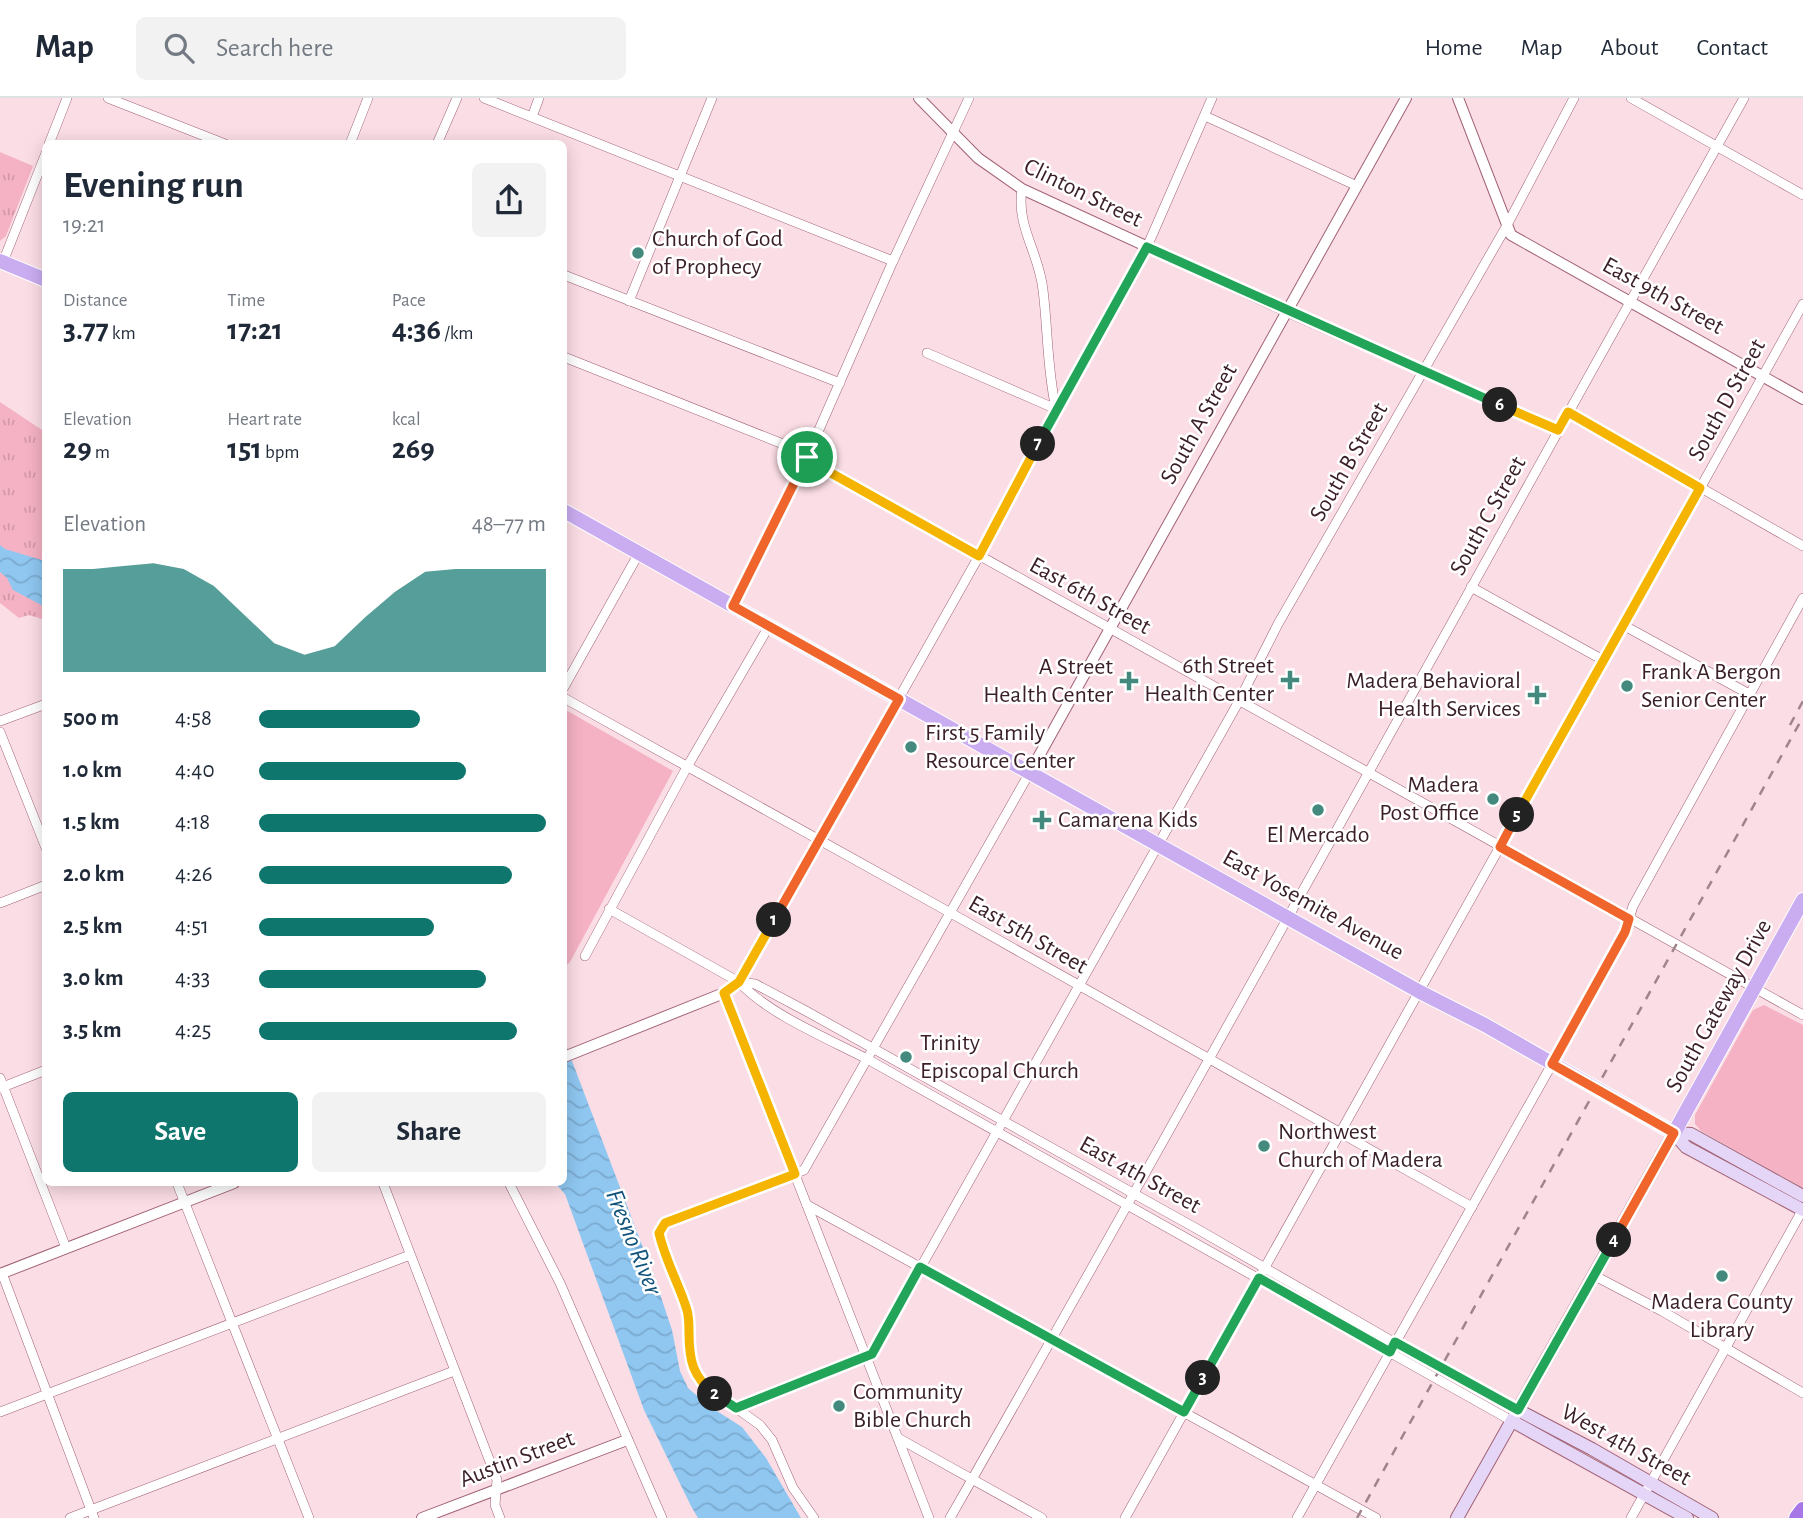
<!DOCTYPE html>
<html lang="en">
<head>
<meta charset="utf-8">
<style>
  body { margin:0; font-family:"Alegreya Sans",sans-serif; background:#f2f2f3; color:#1f2937; height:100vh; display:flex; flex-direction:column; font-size:26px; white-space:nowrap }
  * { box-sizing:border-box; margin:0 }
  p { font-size:23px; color:#747a83 }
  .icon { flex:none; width:38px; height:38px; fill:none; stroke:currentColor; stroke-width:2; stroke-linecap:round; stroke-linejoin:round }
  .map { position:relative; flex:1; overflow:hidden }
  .sheet { position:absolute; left:42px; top:42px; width:525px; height:1046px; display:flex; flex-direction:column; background:#fff; border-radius:10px; box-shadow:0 4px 18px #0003 }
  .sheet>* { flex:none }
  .pin { position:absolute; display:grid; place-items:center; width:60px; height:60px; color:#fff; margin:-30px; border:4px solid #fff; border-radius:50%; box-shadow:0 2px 7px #0007 }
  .km { position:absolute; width:35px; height:35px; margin:-18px; border-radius:50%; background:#222; color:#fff; font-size:19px; line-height:35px; text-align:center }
  .round { display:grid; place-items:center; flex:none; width:74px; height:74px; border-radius:10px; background:#f2f2f3 }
  .summary { display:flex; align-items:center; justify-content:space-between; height:119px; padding:0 21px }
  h1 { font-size:38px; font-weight:600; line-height:52px }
  .figures { display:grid; grid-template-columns:repeat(3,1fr); gap:10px; height:119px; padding:7px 21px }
  .figures div { display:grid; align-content:center }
  .figures b { font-size:30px; font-weight:600 }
  .figures small { font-size:19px; font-weight:400 }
  .figures p { font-size:19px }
  .chart { height:196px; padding:14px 21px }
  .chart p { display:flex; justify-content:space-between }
  .chart svg { width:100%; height:126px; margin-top:7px; fill:#0f766e; opacity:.7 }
  .button { display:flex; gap:14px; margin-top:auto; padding:14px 21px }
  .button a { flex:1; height:80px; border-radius:10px; background:#0f766e; color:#fff; font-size:28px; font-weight:600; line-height:80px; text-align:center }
  .button a+a { background:#f2f2f3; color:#1f2937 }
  ul { padding:0 21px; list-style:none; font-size:23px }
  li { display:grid; grid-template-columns:112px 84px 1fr; align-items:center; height:52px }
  li i { height:18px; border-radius:9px; background:#0f766e }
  header { display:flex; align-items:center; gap:42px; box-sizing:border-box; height:98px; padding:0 35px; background:#fff; border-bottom:2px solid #e0e1e3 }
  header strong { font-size:33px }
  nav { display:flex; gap:38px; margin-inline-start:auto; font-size:24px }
  .search { width:490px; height:63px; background:#f2f2f3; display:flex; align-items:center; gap:18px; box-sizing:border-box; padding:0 24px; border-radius:10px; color:#747a83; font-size:26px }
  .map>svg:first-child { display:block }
  .grass { fill:url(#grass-tufts) }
  .park { fill:#f5b2c4 }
  .water { fill:url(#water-waves) }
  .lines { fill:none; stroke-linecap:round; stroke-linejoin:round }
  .minor-casing { stroke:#a16274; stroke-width:10 }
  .tertiary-casing { stroke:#a16274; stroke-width:12 }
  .secondary-casing { stroke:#a16274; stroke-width:14 }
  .primary-casing { stroke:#fff; stroke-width:16 }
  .motorway-casing { stroke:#fff; stroke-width:18 }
  .minor { stroke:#fff; stroke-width:9 }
  .tertiary { stroke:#fff; stroke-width:10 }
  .secondary { stroke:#e5d6f8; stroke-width:12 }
  .primary { stroke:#caadf1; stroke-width:14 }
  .motorway { stroke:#a777e7; stroke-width:16 }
  .rail { stroke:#a0848c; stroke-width:2.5; stroke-dasharray:9 9; stroke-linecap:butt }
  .split-1-casing { stroke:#fff; stroke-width:14 }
  .split-2-casing { stroke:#fff; stroke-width:14 }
  .split-3-casing { stroke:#fff; stroke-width:14 }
  .split-4-casing { stroke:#fff; stroke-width:14 }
  .split-5-casing { stroke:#fff; stroke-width:14 }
  .split-6-casing { stroke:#fff; stroke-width:14 }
  .split-7-casing { stroke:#fff; stroke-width:14 }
  .split-8-casing { stroke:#fff; stroke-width:14 }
  .split-1 { stroke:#f0652b; stroke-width:9 }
  .split-2 { stroke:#f5b400; stroke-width:9 }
  .split-3 { stroke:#22a559; stroke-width:9 }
  .split-4 { stroke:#22a559; stroke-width:9 }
  .split-5 { stroke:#f0652b; stroke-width:9 }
  .split-6 { stroke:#f5b400; stroke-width:9 }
  .split-7 { stroke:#22a559; stroke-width:9 }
  .split-8 { stroke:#f5b400; stroke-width:9 }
  .poi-dot { fill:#44897d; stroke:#fff; stroke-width:2.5 }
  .labels { text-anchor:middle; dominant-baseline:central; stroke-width:5; stroke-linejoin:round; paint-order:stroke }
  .street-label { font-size:24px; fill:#3a1f27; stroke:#fff }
  .poi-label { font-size:24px; fill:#3a1f27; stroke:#fff; text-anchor:start }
  .water-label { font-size:26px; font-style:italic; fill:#12537b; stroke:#fff }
</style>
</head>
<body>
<header>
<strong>Map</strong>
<div class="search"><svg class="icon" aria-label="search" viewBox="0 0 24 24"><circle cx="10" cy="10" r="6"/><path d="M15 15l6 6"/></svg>Search here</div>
<nav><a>Home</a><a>Map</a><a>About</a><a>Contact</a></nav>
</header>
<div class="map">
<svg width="1803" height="1420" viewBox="0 0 1803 1420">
  <defs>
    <pattern id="grass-tufts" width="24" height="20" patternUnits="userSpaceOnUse" patternTransform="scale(1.75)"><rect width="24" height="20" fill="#f5b2c4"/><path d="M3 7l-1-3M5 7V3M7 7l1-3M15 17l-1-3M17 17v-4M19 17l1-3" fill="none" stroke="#d399a8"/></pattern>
    <pattern id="water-waves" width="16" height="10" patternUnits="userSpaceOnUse" patternTransform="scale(1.75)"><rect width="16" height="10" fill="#8fc7f1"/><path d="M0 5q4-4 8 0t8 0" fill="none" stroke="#7caacf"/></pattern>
  </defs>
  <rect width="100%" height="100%" fill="#fbdde5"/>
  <g class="grass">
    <path d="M0,54L33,68L6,138L0,143Z"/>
    <path d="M0,304L45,334V522L29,517L19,520L0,505Z"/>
  </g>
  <g class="park">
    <path d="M564,611L673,673L570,864L564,870Z"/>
    <path d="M1764,907L1803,927V1090L1701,1033L1695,1026V1017L1753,912Z"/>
  </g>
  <g class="water">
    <path d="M0,447L5,451L45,463V509L13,492L7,480L0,474Z"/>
    <path d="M564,942L656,1184L672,1232L680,1273L688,1290L709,1308L742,1329L766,1360L801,1420H698L691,1408L644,1312L565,1096L555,1085H564Z"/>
  </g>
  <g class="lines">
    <g class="minor-casing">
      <g id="minor">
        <path d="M108,0L225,46"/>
        <path d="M484,0L893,163"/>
        <path d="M1631,0L1803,97"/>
        <path d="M1205,18L1357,88"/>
        <path d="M532,19L539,0"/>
        <path d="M49,46L67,0"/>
        <path d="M350,46L368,0"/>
        <path d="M437,46L457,0"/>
        <path d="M1022,91C1016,129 1039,154 1043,192C1048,232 1047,271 1056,311"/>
        <path d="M3,164L46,55"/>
        <path d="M564,177L840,285"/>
        <path d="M629,203L712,0"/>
        <path d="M927,255L1056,311"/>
        <path d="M564,259L798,352L815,366L862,392L1803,917"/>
        <path d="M1568,314L1803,448"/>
        <path d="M1471,489L1603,562"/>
        <path d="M733,508L807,359L893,163L969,0"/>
        <path d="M1623,527L1749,596"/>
        <path d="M564,589L639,455"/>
        <path d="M564,600L949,814L1472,1109"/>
        <path d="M0,623L46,606"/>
        <path d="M0,634L46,750"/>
        <path d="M0,805L46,787"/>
        <path d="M609,811L739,884C768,916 829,941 869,962L1512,1323"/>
        <path d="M585,858L687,669L769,528"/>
        <path d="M739,884L755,886L806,913L1199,1132L1442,1272L1518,1312"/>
        <path d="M0,980L66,1150"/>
        <path d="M0,990L46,972"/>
        <path d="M177,1085L309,1420"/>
        <path d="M383,1085L497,1382L495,1407L500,1420"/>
        <path d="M509,1085L560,1185L662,1420"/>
        <path d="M807,1107L1376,1420"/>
        <path d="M2,1175L94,1420"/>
        <path d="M1595,1178L1662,1213L1803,1295"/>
        <path d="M736,1310L872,1256L1239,603L1278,526L1506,129L1574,0"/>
        <path d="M0,1314L410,1157"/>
        <path d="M898,1340L1042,1420"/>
        <path d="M70,1420L454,1273"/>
        <path d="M814,1420L793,1390L772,1342L760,1327L708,1290L698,1280L689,1259L688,1215L663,1151L659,1135L665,1125L804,1072L1030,674"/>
        <path d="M929,1420L724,895L739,884L979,458L1056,311L1147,149L1212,0"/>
        <path d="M950,1420C1219,949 1479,473 1744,0"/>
        <path d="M1125,1420L1803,206"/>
        <path d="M1297,1420L1552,966L1625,834L1633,808L1803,500"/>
        <path d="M1631,1420L1803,1111"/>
      </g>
    </g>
    <g class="tertiary-casing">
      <g id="tertiary">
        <path d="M919,0L978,60L1022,91L1287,213L1558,332"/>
        <path d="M1458,0L1511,137L1803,301"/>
        <path d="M1030,674L1406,0"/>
        <path d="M564,959L724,895"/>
        <path d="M0,1176L234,1085"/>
        <path d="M422,1420L627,1342"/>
      </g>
    </g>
    <g class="secondary-casing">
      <g id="secondary">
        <path d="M1674,1035L1686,1049L1803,1112"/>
        <path d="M1674,1035L1691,1036L1803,1098"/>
        <path d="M1518,1312L1592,1351L1712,1420"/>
        <path d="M1512,1323L1687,1420"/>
        <path d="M1457,1420L1674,1035"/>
      </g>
    </g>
    <g class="primary-casing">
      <g id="primary">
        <path d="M0,163L46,182"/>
        <path d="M564,413L1420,894L1485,927L1674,1035L1803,802"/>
      </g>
    </g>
    <g class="motorway-casing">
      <path id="motorway" d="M1797,1420L1803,1412"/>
    </g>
    <use href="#minor" class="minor"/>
    <use href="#tertiary" class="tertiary"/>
    <use href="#secondary" class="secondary"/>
    <use href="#primary" class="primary"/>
    <use href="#motorway" class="motorway"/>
    <g class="rail">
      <path d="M1790,627L1803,603"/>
      <path d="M1357,1420L1803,619"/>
    </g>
  </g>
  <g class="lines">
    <g class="split-1-casing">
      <path id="split-1" d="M774,822L899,601L733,508L807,359"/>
    </g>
    <g class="split-2-casing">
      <path id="split-2" d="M715,1296C692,1279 689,1261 689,1234C689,1227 689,1219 687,1212C679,1186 665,1162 659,1135L665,1125L795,1076L724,895L739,884L774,822"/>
    </g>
    <g class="split-3-casing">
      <path id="split-3" d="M715,1296L736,1310L872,1256L920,1169L1184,1314L1203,1280"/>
    </g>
    <g class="split-4-casing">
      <path id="split-4" d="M1203,1280L1259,1180L1390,1254L1395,1244L1518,1312L1614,1142"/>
    </g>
    <g class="split-5-casing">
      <path id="split-5" d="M1517,717L1500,749L1629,821L1625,834L1552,966L1674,1035L1614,1142"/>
    </g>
    <g class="split-6-casing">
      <path id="split-6" d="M1500,307L1558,332L1568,314L1700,390L1517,717"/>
    </g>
    <g class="split-7-casing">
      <path id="split-7" d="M1038,346L1147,149L1500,307"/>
    </g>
    <g class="split-8-casing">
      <path id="split-8" d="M807,359L815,366L979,458L1038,346"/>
    </g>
    <use href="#split-1" class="split-1"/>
    <use href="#split-2" class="split-2"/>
    <use href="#split-3" class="split-3"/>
    <use href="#split-4" class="split-4"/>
    <use href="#split-5" class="split-5"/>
    <use href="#split-6" class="split-6"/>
    <use href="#split-7" class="split-7"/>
    <use href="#split-8" class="split-8"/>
  </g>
  <g class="poi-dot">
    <circle cx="638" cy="155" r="7"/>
    <path d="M1286.5 571.5h7v7h7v7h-7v7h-7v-7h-7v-7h7z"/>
    <path d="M1125.5 572.5h7v7h7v7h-7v7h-7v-7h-7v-7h7z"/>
    <circle cx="1627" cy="588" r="7"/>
    <path d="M1533.5 586.5h7v7h7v7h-7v7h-7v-7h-7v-7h7z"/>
    <circle cx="911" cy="649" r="7"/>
    <circle cx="1493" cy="701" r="7"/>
    <circle cx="1318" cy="712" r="7"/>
    <path d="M1038.5 711.5h7v7h7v7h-7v7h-7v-7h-7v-7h7z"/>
    <circle cx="906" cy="959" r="7"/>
    <circle cx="1264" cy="1048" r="7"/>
    <circle cx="1722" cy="1178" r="7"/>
    <circle cx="839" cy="1308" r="7"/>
  </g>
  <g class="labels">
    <g class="street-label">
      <text transform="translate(1083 95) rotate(26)">Clinton Street</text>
      <text transform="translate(1663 198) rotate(29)">East 9th Street</text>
      <text transform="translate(1727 302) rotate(-61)">South D Street</text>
      <text transform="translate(1199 326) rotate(-61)">South A Street</text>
      <text transform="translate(1349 364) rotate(-60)">South B Street</text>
      <text transform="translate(1488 418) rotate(-61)">South C Street</text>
      <text transform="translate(1090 498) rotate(29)">East 6th Street</text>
      <text transform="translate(1313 807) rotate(29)">East Yosemite Avenue</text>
      <text transform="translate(1028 837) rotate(30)">East 5th Street</text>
      <text transform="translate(1719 908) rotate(-61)">South Gateway Drive</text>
      <text transform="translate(1140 1077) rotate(29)">East 4th Street</text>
      <text transform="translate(1626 1347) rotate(29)">West 4th Street</text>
      <text transform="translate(517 1361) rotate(-21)">Austin Street</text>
    </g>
    <g class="poi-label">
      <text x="652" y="141">Church of God<tspan x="652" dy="28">of Prophecy</tspan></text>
      <text x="1274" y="568" text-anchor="end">6th Street<tspan x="1274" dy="28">Health Center</tspan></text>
      <text x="1113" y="569" text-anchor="end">A Street<tspan x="1113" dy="28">Health Center</tspan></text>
      <text x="1641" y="574">Frank A Bergon<tspan x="1641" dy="28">Senior Center</tspan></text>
      <text x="1521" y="583" text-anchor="end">Madera Behavioral<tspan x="1521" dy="28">Health Services</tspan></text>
      <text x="925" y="635">First 5 Family<tspan x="925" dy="28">Resource Center</tspan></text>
      <text x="1479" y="687" text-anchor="end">Madera<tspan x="1479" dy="28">Post Office</tspan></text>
      <text x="1058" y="722">Camarena Kids</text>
      <text x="1318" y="737" text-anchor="middle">El Mercado</text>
      <text x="920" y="945">Trinity<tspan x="920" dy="28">Episcopal Church</tspan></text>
      <text x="1278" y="1034">Northwest<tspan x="1278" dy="28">Church of Madera</tspan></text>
      <text x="1722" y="1204" text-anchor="middle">Madera County<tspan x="1722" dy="28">Library</tspan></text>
      <text x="853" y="1294">Community<tspan x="853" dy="28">Bible Church</tspan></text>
    </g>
    <g class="water-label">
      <text transform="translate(634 1144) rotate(68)">Fresno River</text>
    </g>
  </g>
</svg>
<div class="pin" style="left:807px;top:359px;background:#1e9e55"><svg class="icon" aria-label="arrive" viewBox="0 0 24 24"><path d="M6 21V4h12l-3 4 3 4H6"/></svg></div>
<b class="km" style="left:774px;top:822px">1</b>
<b class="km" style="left:715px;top:1296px">2</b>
<b class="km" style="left:1203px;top:1280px">3</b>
<b class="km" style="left:1614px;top:1142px">4</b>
<b class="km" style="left:1517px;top:717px">5</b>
<b class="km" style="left:1500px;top:307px">6</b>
<b class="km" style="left:1038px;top:346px">7</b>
<section class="sheet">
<div class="summary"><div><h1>Evening run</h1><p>19:21</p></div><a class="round"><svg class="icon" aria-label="share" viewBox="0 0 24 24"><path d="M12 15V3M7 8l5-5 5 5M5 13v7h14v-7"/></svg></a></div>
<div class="figures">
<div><p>Distance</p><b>3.77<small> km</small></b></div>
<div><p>Time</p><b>17:21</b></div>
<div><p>Pace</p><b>4:36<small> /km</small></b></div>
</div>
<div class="figures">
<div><p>Elevation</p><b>29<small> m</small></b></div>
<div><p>Heart rate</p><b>151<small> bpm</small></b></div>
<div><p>kcal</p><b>269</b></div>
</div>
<div class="chart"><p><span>Elevation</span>48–77 m</p>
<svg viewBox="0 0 160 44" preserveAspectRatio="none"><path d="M0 44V8L10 8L20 7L30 6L40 8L50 14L60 24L70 34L80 38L90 35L100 25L110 16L120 9L130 8L140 8L150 8L160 8V44z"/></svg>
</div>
<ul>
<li><b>500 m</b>4:58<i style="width:56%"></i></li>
<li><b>1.0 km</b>4:40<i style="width:72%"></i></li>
<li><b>1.5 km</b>4:18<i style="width:100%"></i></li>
<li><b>2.0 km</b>4:26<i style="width:88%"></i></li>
<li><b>2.5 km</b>4:51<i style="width:61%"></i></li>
<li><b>3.0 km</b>4:33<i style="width:79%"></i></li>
<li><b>3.5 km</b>4:25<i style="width:90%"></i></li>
</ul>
<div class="button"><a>Save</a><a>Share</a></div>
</section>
</div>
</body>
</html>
